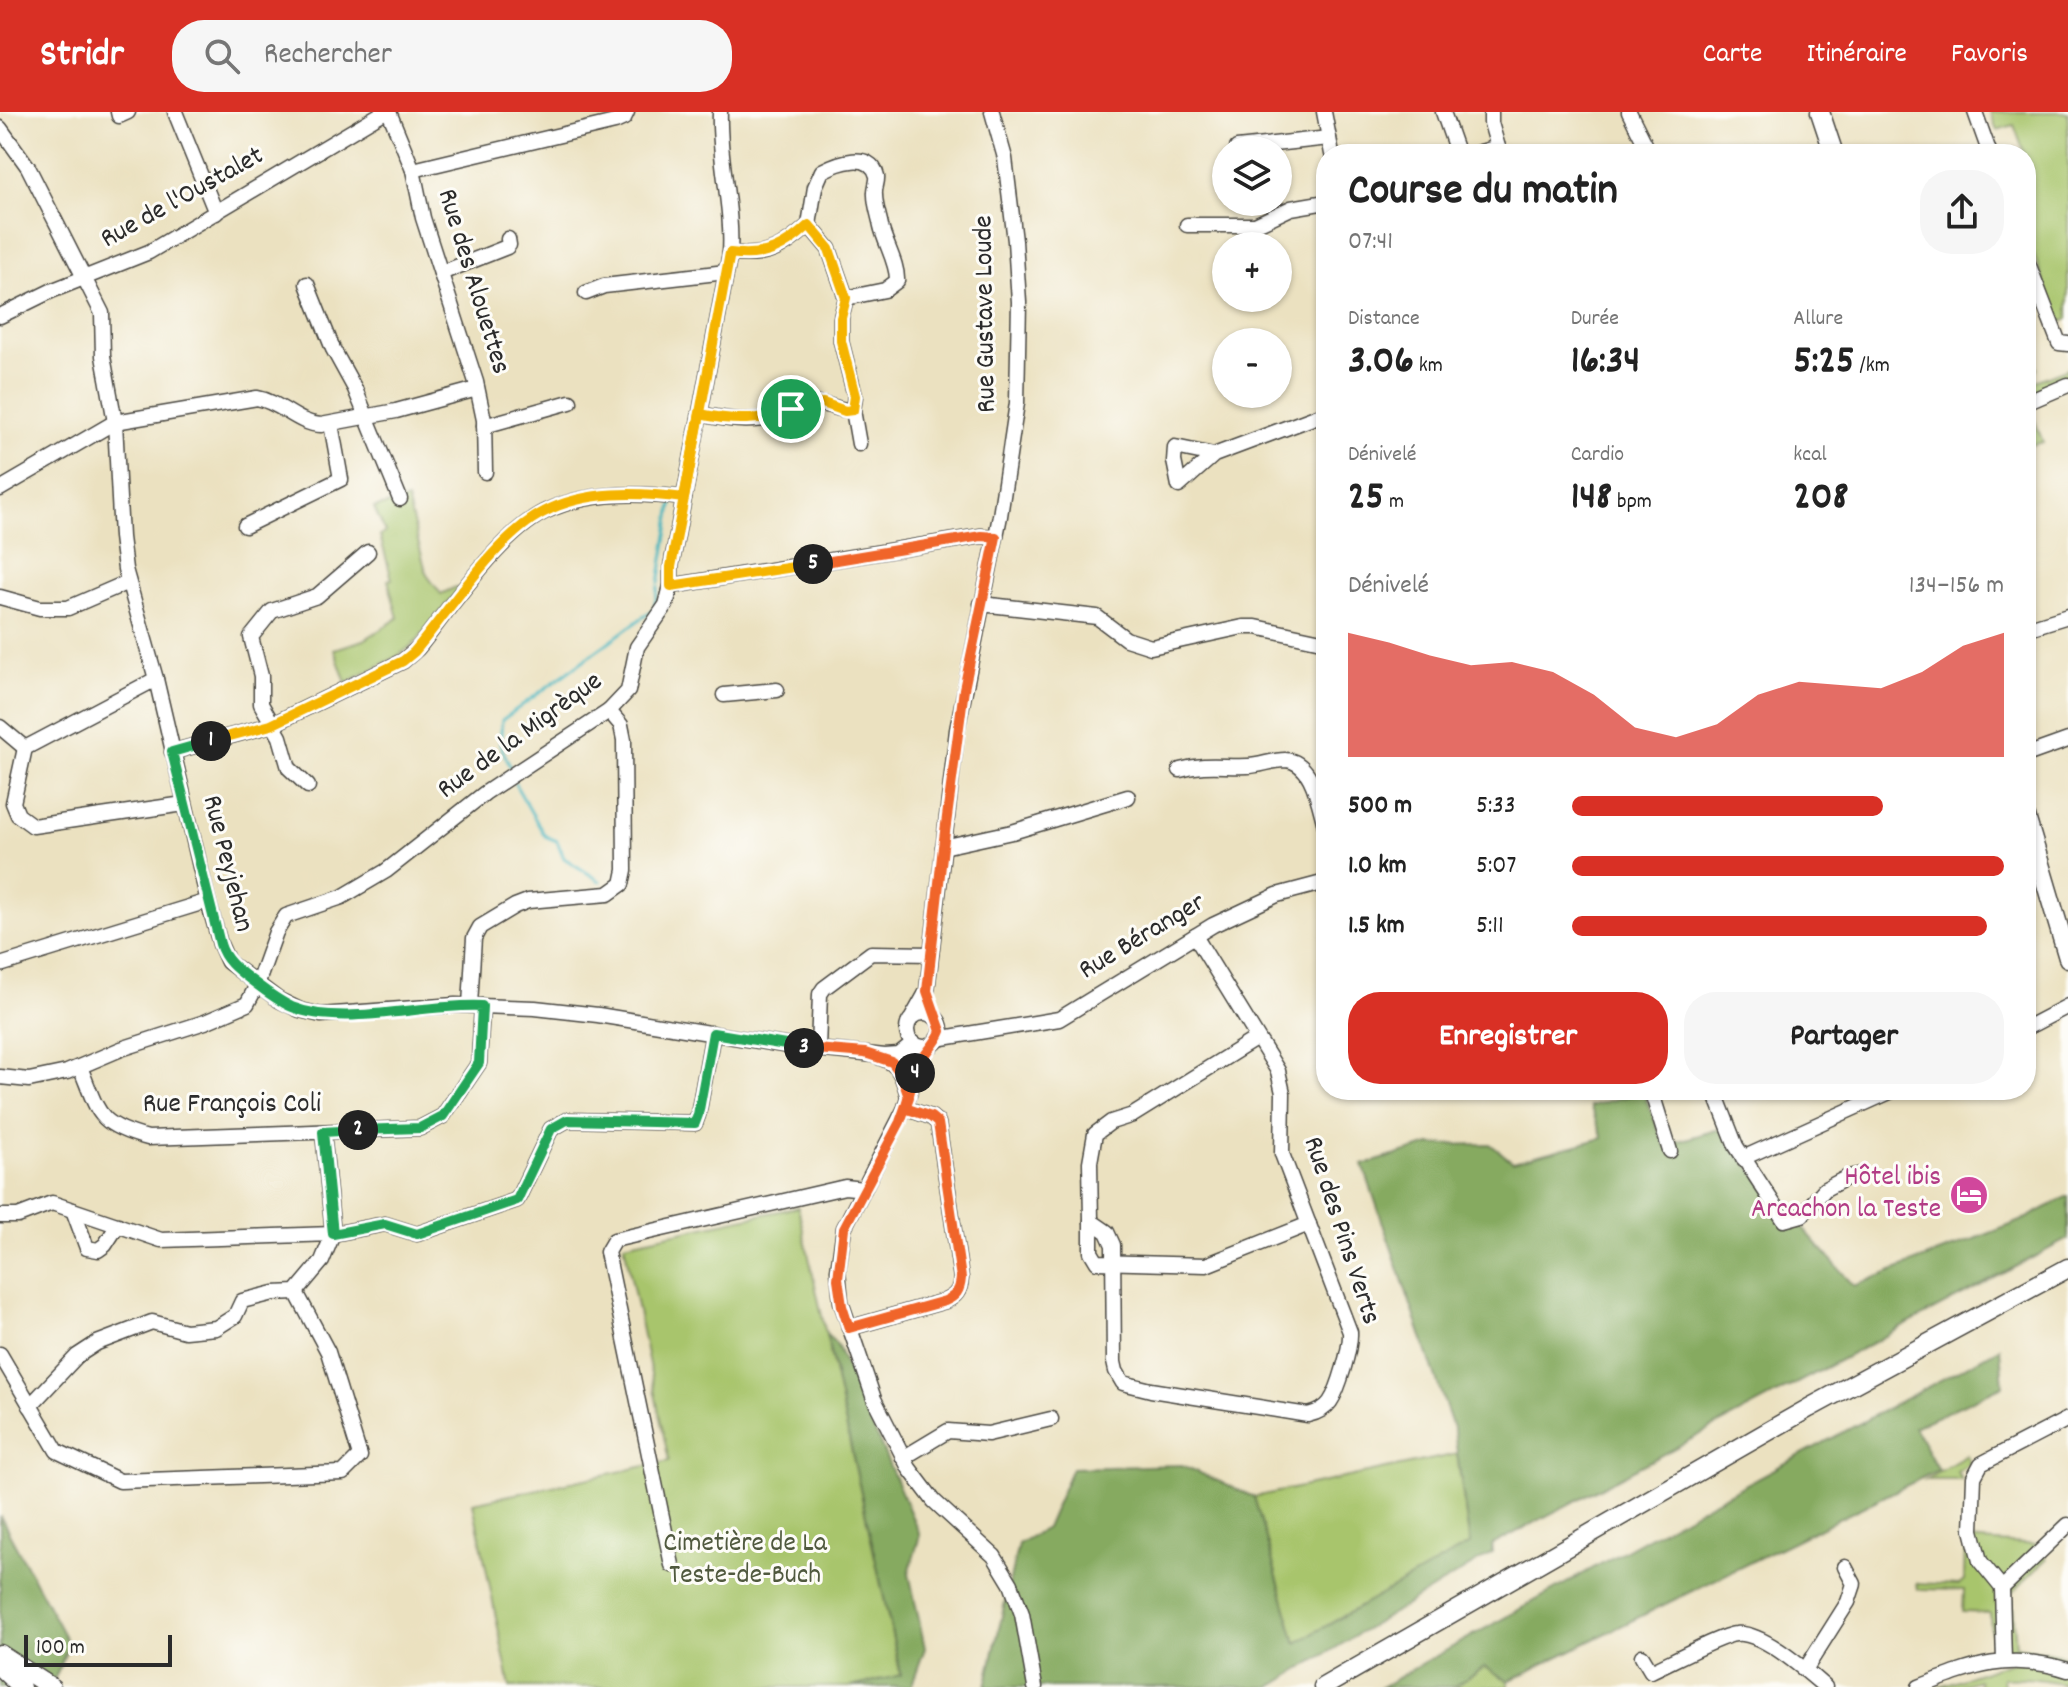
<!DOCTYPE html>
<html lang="fr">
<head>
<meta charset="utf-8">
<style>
  body { margin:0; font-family:Dekko,sans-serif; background:#f6f6f6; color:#222; height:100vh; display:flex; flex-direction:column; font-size:30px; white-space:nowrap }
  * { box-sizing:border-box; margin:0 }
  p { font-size:26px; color:#767676 }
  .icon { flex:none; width:44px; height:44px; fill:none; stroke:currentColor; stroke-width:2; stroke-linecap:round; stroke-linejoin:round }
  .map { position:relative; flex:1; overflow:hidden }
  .drawer { position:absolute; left:1316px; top:32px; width:720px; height:956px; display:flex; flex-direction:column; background:#fff; border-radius:32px; box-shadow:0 2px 6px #0004 }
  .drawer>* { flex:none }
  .fabs { position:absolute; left:1212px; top:24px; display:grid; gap:16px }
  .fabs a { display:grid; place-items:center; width:80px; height:80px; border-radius:50%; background:#fff; box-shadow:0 2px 6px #0004; font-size:40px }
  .scale { position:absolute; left:24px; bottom:20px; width:148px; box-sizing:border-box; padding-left:8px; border:4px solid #2b2b2b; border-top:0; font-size:22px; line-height:28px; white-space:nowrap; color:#2b2b2b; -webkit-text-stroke:6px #fdfcf7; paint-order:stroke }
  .pin { position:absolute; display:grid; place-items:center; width:68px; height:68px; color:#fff; margin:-34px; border:4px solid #fff; border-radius:50%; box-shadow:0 2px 8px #0007 }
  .km { position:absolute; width:40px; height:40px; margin:-20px; border-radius:50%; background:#222; color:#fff; font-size:22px; line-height:40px; text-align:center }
  .round { display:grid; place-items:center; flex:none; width:84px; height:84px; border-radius:32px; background:#f6f6f6 }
  .overview { display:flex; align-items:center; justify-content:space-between; height:136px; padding:0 32px }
  h1 { font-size:44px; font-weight:700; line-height:60px }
  .stats { display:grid; grid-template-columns:repeat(3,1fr); gap:12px; height:136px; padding:8px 32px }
  .stats div { display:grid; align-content:center }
  .stats b { font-size:40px; font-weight:700 }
  .stats small { font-size:22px; font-weight:400 }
  .stats p { font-size:22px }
  .chart { height:224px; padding:16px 32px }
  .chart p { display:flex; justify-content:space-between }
  .chart svg { width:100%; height:144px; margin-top:8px; fill:#d93025; opacity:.7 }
  .action { display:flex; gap:16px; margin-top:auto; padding:16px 32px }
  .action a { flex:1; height:92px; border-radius:32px; background:#d93025; color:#fff; font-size:32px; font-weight:700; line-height:92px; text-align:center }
  .action a+a { background:#f6f6f6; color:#222 }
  ul { padding:0 32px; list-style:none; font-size:26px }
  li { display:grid; grid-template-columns:128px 96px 1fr; align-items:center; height:60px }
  li i { height:20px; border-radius:10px; background:#d93025 }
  header { display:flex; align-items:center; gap:48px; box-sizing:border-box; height:112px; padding:0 40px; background:#d93025; color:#fff }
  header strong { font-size:38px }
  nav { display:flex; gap:44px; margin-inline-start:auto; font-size:28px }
  .search { width:560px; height:72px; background:#f6f6f6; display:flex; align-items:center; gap:20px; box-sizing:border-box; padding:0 28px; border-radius:32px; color:#767676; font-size:30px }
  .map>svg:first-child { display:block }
  .green { fill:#a8c56c; stroke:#6a784c; stroke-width:2 }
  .forest { fill:#86aa60; stroke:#586a46; stroke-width:2 }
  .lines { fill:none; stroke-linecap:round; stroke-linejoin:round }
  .stream { stroke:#47b6bf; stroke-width:3 }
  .minor-casing { stroke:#484641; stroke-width:17 }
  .major-casing { stroke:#484641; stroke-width:21 }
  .minor { stroke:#fff; stroke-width:14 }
  .major { stroke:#fff; stroke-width:18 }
  .split-1-casing { stroke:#fff; stroke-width:16 }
  .split-2-casing { stroke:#fff; stroke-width:16 }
  .split-3-casing { stroke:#fff; stroke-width:16 }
  .split-4-casing { stroke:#fff; stroke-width:16 }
  .split-5-casing { stroke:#fff; stroke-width:16 }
  .split-6-casing { stroke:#fff; stroke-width:16 }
  .split-1 { stroke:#f5b400; stroke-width:10 }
  .split-2 { stroke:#22a559; stroke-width:10 }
  .split-3 { stroke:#22a559; stroke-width:10 }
  .split-4 { stroke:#f0652b; stroke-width:10 }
  .split-5 { stroke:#f0652b; stroke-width:10 }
  .split-6 { stroke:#f5b400; stroke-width:10 }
  .labels { text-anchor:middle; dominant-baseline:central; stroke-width:6; stroke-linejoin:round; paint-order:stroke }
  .street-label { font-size:28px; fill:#2b2b2b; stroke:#fdfcf7 }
  .hotel-label { font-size:28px; fill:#b23c85; stroke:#fdfcf7; text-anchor:end }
  .park-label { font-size:28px; fill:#50593e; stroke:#fdfcf7 }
</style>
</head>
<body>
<header>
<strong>Stridr</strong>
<div class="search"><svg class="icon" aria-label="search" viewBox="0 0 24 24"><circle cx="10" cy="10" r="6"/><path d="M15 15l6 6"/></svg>Rechercher</div>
<nav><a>Carte</a><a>Itinéraire</a><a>Favoris</a></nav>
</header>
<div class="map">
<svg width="2068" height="1575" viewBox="0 0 2068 1575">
  <rect width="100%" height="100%" fill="#fdfcf7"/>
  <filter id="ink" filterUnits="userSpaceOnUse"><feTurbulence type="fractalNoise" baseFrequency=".0125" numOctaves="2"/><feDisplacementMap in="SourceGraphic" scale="16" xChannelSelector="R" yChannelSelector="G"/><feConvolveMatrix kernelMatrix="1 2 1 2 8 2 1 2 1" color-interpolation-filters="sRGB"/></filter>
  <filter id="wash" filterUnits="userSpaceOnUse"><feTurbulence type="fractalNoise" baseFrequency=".006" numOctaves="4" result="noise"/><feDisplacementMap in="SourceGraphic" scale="32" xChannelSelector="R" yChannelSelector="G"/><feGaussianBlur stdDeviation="1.8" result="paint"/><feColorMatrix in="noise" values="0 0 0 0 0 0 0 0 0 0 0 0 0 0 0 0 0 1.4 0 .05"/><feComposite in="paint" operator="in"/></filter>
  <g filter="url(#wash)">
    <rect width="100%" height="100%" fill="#ebe1c0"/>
    <g class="green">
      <path d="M1990,0H2068V207L2060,211L2026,123V59L2030,57L2014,13L1997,18Z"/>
      <path d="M2026,225L2037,257L2027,261L2031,271L2068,256V269L2026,287L2043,330L2026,334Z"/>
      <path d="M407,388L427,463L441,482L456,475L459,477L416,530L398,544L346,571L334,537L364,528L398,506L388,468L392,467L380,424L385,420L374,396Z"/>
      <path d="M798,1095L901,1564L851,1575H510L473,1391L669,1349L624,1132Z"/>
      <path d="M1457,1342L1470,1433L1296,1531L1254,1385Z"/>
      <path d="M1967,1343L1970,1352L1957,1360L1962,1368H1925Z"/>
      <path d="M1965,1428L2039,1433L2047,1447L2012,1481L2016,1534L2068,1544V1573C2045,1567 2026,1565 2002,1566L2003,1575H1979L1978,1568L1955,1575H1937L2015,1549V1540L1992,1542L1990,1501L1963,1500L1964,1478L1918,1477L1917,1471L1959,1473L1964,1469Z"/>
      <path d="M1485,1555L1509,1569V1575H1453Z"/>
    </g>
    <g class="forest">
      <path d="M1643,980L1665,1033L1720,1017L1732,1035L1854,1174L2021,1109L2068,1084V1127L1492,1433V1441L1271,1575H986L1018,1432L1046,1416L1072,1356L1182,1353L1254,1385L1296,1531L1470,1432L1454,1319L1363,1053L1430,1033L1490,1032L1513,1050L1603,1026L1590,994Z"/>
      <path d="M826,1221L837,1233L920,1423L909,1461L925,1536L911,1575H851L901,1563Z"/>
      <path d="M2000,1236L2003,1274L1914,1315L1938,1358L1509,1569L1485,1555L1453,1575H1381L1672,1412Z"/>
      <path d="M0,1404L69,1533L51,1575H0Z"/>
    </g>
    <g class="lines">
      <g class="stream">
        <path d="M659,471L672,393"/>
        <path d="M510,654L500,632L502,608L654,497L658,475"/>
        <path d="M515,672L545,724L557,729L564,746L600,769"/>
      </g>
    </g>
  </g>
  <g filter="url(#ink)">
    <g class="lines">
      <g class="minor-casing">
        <g id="minor">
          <path d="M118,0L119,4L128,0"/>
          <path d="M175,0L216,101"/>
          <path d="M389,0L413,58L423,106L476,270L484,308L485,360"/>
          <path d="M1324,0L1332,42"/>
          <path d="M1443,0L1457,40L1461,42"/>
          <path d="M1491,0V11L1500,42"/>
          <path d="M1629,0L1650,42"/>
          <path d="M1975,0L1990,42"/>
          <path d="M0,16L28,55L102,201L103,244L115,310L121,425L125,457L156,567L208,789L220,832L228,850L279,888L300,898L321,903L455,893L535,896L598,903L795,935L885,944L899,943L914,931"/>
          <path d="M1237,36L1329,26"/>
          <path d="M1474,42L1498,35"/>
          <path d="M413,58L615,10L624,6L627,0"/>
          <path d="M809,113L815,75L822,59C837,51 871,38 877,64C878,70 874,76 875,83C875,93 879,104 881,114C885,132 898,152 897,169L885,178L846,186"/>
          <path d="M1187,113H1255L1291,96L1326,90"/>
          <path d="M730,141C766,147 784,136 809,113L829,137L846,186L841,206V229L855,284L853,298L859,332"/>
          <path d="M2026,146L2059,231L2068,232"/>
          <path d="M441,161L507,135L509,133L508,127"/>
          <path d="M307,172L333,237L355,277L400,387"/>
          <path d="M586,181L604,174L726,160"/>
          <path d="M0,204L51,179L149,140L384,0"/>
          <path d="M2026,291L2068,273"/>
          <path d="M700,302C724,307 750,312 775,304C789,300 801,292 816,292C830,291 840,300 853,298"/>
          <path d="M484,314L570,290"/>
          <path d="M1214,343L1175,335L1174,349L1179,374L1214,343L1326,301"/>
          <path d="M0,377L115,310L257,286C281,290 297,312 321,313L396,299L477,277"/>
          <path d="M245,414L341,367L331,312"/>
          <path d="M671,474L981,424L996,425"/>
          <path d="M0,485L40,496H68L128,470"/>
          <path d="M981,492L1097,505L1126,527L1151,535L1243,515H1256L1326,530"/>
          <path d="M2026,517L2068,504"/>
          <path d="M156,567L25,636L13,691L18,703L33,714L184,692"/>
          <path d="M724,583L777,578"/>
          <path d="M0,615L25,636"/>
          <path d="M172,640L271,613L403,549L418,536C450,496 499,423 544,400C586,379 638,380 684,386"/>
          <path d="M2026,643L2068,628"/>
          <path d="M1180,658C1205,651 1222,655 1248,654C1260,654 1272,648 1285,648C1314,649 1319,695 1326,717"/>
          <path d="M308,674L289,656L280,625L261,592V564L251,525L272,499L317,484L368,440"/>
          <path d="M943,735L1012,720L1128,685"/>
          <path d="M1195,824L1278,959L1283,981L1282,1042L1350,1220C1351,1235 1339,1277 1330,1290C1325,1297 1317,1301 1308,1303L1151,1278L1123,1271L1116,1259L1114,1250L1113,1133L1107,1120L1091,1109L1090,1050L1095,1022L1111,1010L1133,1003L1257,926"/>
          <path d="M0,853L208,789"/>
          <path d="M470,893L474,826L480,815L515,794L528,789L608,782L622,772L625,758L624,628L621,613L609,599"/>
          <circle cx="924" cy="918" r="17"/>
          <path d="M913,904L927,879L957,618L1000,404L1017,291L1019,190L1015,129L1005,46L992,0"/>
          <path d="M2026,916L2068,894"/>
          <path d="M937,927L1059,907L1213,813L1277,783L1326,770"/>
          <path d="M915,932L917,952L905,996L844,1116L838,1158L841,1190L874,1287L909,1356L934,1389L994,1444L1011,1472L1022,1502L1035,1575"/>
          <path d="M818,937L820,882L824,876L871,841L931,842"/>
          <path d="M881,946C900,952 903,966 908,984"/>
          <path d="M80,955C99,1001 96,1012 148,1026L420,1016L443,1004L479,951L482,894"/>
          <path d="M0,965L29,968L67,960L121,937L205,910L247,892L257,873L276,820L286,804L342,785L386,759L485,681L609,599L628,579L637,535L666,493L671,474V455L730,141C733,94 718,47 720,0"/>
          <path d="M1651,978L1670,1039"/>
          <path d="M1714,978L1736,1034L1784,1108L1802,1103L1825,1077L1848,1065L1863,1062"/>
          <path d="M323,1020L333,1122L385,1112L417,1122L517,1088L551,1017L567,1008L695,1011L698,1003L713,921"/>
          <path d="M1743,1046L1894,978"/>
          <path d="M73,1098L87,1136L98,1138L105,1133L118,1113"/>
          <path d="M0,1104H18L52,1091L161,1128L333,1122L322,1149L296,1180L274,1181L242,1189L235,1204L216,1216L185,1219L152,1210L97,1231L77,1244L30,1294"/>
          <path d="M1091,1109V1140L1097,1150L1206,1153L1309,1112"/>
          <path d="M849,1216L945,1189C956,1184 960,1179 961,1166L938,1011L931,1005L905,996"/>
          <path d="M0,1242L57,1339L120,1369L343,1361L360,1344L328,1240L296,1180"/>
          <path d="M903,1346L948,1319L988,1322L1051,1307"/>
          <path d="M672,1453L607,1140L614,1128L845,1075L864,1077"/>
          <path d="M2002,1476L2068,1413"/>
          <path d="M1642,1544L1651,1559C1669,1551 1721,1523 1736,1522C1762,1519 1805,1558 1825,1575"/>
          <path d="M2004,1549L2002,1476L1980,1449L1972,1418L1974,1365L1981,1352L2068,1307"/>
          <path d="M1805,1558L1848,1490L1854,1472L1845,1455"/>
          <path d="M1919,1575C1975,1553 2008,1540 2068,1558"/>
        </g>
      </g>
      <g class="major-casing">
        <g id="major">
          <path d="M1820,0L1834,42"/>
          <path d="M2026,705L2068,846"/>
          <path d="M0,1542L51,1575"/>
          <path d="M0,1555L21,1575"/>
          <path d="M1323,1575L1809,1296L2068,1156"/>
        </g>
      </g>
      <use href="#minor" class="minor"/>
      <use href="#major" class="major"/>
    </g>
  </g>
  <g class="lines" filter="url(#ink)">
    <g class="split-1-casing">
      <path id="split-1" d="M211,629L271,613L403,549L414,540C449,499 497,423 544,400C586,378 638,380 684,386L700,302C732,309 761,310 791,297"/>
    </g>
    <g class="split-2-casing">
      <path id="split-2" d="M211,629L172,640L220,832C225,849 238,858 251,868C264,878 278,889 292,895C344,916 424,891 482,894L479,951L443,1004L420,1016L358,1018"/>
    </g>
    <g class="split-3-casing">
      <path id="split-3" d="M358,1018L323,1020L333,1122L385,1112L417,1122L517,1088L551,1017L567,1008L695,1011L698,1003L713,921L804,936"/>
    </g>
    <g class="split-4-casing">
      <path id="split-4" d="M804,936L865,941L892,950L901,962L909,985L900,1010L844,1116L838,1167L842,1194L849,1216L945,1189C956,1184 960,1179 961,1166L938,1011L931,1005L905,996C909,985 911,973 915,961"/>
    </g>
    <g class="split-5-casing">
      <path id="split-5" d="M813,452L981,424L996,425L964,577L943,735L927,879L941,919C935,935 920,944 915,961"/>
    </g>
    <g class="split-6-casing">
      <path id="split-6" d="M791,297L823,291L845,299L853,298L855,284L841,229V206L846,186L829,137L809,113C784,136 766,146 730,141L671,455V474L813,452"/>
    </g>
    <use href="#split-1" class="split-1"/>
    <use href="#split-2" class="split-2"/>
    <use href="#split-3" class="split-3"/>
    <use href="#split-4" class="split-4"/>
    <use href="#split-5" class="split-5"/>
    <use href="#split-6" class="split-6"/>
  </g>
  <defs>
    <g id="hotel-disc" transform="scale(2)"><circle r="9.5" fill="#d1479c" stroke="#fdfcf7"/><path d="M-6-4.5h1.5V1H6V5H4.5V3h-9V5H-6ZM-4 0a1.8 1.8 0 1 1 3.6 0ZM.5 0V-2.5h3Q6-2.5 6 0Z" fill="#fff"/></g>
  </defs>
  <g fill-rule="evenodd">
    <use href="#hotel-disc" x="1969" y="1083"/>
  </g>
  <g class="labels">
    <g class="street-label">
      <text transform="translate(183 87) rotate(-29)">Rue de l'Oustalet</text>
      <text transform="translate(472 170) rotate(73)">Rue des Alouettes</text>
      <text transform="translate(987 202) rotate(-91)">Rue Gustave Loude</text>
      <text transform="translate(521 625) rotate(-36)">Rue de la Migrèque</text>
      <text transform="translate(226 752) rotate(76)">Rue Peyjehan</text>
      <text transform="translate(1143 826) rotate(-31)">Rue Béranger</text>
      <text x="232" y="994">Rue François Coli</text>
      <text transform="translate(1340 1119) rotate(72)">Rue des Pins Verts</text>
    </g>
    <g class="hotel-label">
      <text x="1941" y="1067">Hôtel ibis<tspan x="1941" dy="32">Arcachon la Teste</tspan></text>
    </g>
    <g class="park-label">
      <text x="745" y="1433">Cimetière de La<tspan x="745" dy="32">Teste-de-Buch</tspan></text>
    </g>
  </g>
</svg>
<div class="fabs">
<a><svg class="icon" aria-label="layers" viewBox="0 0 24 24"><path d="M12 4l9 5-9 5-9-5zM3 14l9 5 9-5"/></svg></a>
<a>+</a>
<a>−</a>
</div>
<div class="scale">100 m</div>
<div class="pin" style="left:791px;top:297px;background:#1e9e55"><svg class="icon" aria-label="arrive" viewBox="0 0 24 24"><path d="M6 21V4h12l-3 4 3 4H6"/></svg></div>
<b class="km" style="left:211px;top:629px">1</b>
<b class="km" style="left:358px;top:1018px">2</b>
<b class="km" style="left:804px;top:936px">3</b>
<b class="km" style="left:915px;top:961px">4</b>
<b class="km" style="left:813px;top:452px">5</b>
<section class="drawer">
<div class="overview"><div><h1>Course du matin</h1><p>07:41</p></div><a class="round"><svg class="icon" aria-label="share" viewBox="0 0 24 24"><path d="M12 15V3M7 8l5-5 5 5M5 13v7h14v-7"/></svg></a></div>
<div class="stats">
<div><p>Distance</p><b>3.06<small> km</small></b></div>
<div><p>Durée</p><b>16:34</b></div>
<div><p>Allure</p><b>5:25<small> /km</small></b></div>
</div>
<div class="stats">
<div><p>Dénivelé</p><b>25<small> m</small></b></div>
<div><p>Cardio</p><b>148<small> bpm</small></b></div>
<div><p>kcal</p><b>208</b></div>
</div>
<div class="chart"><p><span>Dénivelé</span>134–156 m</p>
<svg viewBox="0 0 160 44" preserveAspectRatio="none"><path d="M0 44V6L10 9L20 13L30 16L40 15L50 18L60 25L70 35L80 38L90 34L100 25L110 21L120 22L130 23L140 18L150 10L160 6V44z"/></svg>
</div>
<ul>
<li><b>500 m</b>5:33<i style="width:72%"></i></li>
<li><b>1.0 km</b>5:07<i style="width:100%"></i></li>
<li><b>1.5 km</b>5:11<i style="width:96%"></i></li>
</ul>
<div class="action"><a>Enregistrer</a><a>Partager</a></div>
</section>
</div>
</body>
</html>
